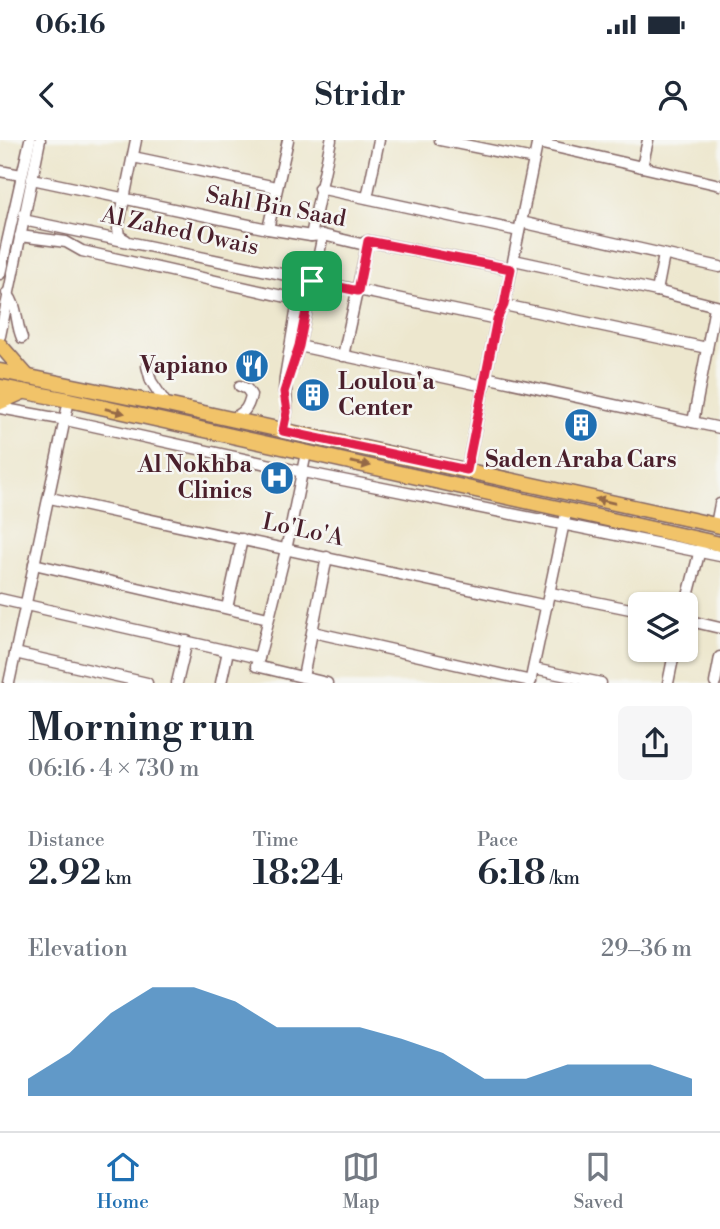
<!DOCTYPE html>
<html lang="en">
<head>
<meta charset="utf-8">
<style>
  body { margin:0; font-family:"Libre Bodoni",serif; background:#f6f6f7; color:#1f2937; height:100vh; display:flex; flex-direction:column; font-size:26px; white-space:nowrap }
  * { box-sizing:border-box; margin:0 }
  p { font-size:23px; color:#747a83 }
  .icon { flex:none; width:38px; height:38px; fill:none; stroke:currentColor; stroke-width:2; stroke-linecap:round; stroke-linejoin:round }
  .map { position:relative; height:543px; overflow:hidden }
  .drawer { display:flex; flex-direction:column; background:#fff; flex:1 }
  .drawer>* { flex:none }
  .fabs { position:absolute; left:628px; top:452px; display:grid; gap:14px }
  .fabs a { display:grid; place-items:center; width:70px; height:70px; border-radius:10px; background:#fff; box-shadow:0 2px 5px #0004; font-size:35px }
  .pin { position:absolute; display:grid; place-items:center; width:60px; height:60px; color:#fff; margin:-30px; border-radius:14px; box-shadow:0 4px 10px #0006 }
  .round { display:grid; place-items:center; flex:none; width:74px; height:74px; border-radius:10px; background:#f6f6f7 }
  .overview { display:flex; align-items:center; justify-content:space-between; height:119px; padding:0 28px }
  h1 { font-size:38px; font-weight:600; line-height:52px }
  .metrics { display:grid; grid-template-columns:repeat(3,1fr); gap:10px; height:119px; padding:7px 28px }
  .metrics div { display:grid; align-content:center }
  .metrics b { font-size:35px; font-weight:600 }
  .metrics small { font-size:19px; font-weight:400 }
  .metrics p { font-size:19px }
  .chart { height:196px; padding:14px 28px }
  .chart p { display:flex; justify-content:space-between }
  .chart svg { width:100%; height:126px; margin-top:7px; fill:#1f6fb2; opacity:.7 }
  .status { display:flex; justify-content:space-between; align-items:center; height:49px; padding:0 35px; background:#fff; direction:ltr }
  .status svg { height:19px; fill:currentColor }
  header { display:flex; justify-content:space-between; align-items:center; height:91px; padding:0 28px; background:#fff; font-size:32px; font-weight:600 }
  .tab-bar { display:flex; justify-content:space-around; align-items:center; height:98px; border-top:2px solid #e0e1e3; background:#fff; font-size:19px; color:#747a83 }
  .tab-bar a { display:grid; justify-items:center; gap:4px }
  .tab-bar .active { color:#1f6fb2 }
  .map>svg:first-child { display:block }
  .lines { fill:none; stroke-linecap:round; stroke-linejoin:round }
  .minor-casing { stroke:#836564; stroke-width:13 }
  .major-casing { stroke:#836564; stroke-width:17 }
  .minor { stroke:#fff; stroke-width:10 }
  .major { stroke:#f1c369; stroke-width:14 }
  .oneway { fill:#956947 }
  .route-casing { stroke:#fff; stroke-width:14 }
  .route { stroke:#e11d48; stroke-width:9 }
  .labels { text-anchor:middle; dominant-baseline:central; stroke-width:5; stroke-linejoin:round; paint-order:stroke }
  .street-label { font-size:23px; fill:#4a1f2b; stroke:#f6f6f2 }
  .poi-label { font-size:23px; font-weight:bold; fill:#4a1f2b; stroke:#f6f6f2; text-anchor:end }
</style>
</head>
<body>
<div class="status"><b>06:16</b><svg viewBox="0 0 49 12"><path d="M0 12V9h3v3zM5 12V6h3v6zM10 12V3h3v9zM15 12V0h3v12zM26 1h20v11H26zM47 4h2v5h-2z"/></svg></div>
<header><svg class="icon" aria-label="back" viewBox="0 0 24 24"><path d="M15 5l-7 7 7 7"/></svg>Stridr<svg class="icon" aria-label="person" viewBox="0 0 24 24"><circle cx="12" cy="8" r="4"/><path d="M4 21q1-7 8-7t8 7"/></svg></header>
<div class="map">
<svg width="720" height="543" viewBox="0 0 720 543">
  <rect width="100%" height="100%" fill="#f6f6f2"/>
  <filter id="ink" filterUnits="userSpaceOnUse"><feTurbulence type="fractalNoise" baseFrequency=".0143" numOctaves="2"/><feDisplacementMap in="SourceGraphic" scale="14" xChannelSelector="R" yChannelSelector="G"/><feConvolveMatrix kernelMatrix="1 2 1 2 8 2 1 2 1" color-interpolation-filters="sRGB"/></filter>
  <filter id="wash" filterUnits="userSpaceOnUse"><feTurbulence type="fractalNoise" baseFrequency=".00686" numOctaves="4" result="noise"/><feDisplacementMap in="SourceGraphic" scale="28" xChannelSelector="R" yChannelSelector="G"/><feGaussianBlur stdDeviation="1.57" result="paint"/><feColorMatrix in="noise" values="0 0 0 0 0 0 0 0 0 0 0 0 0 0 0 0 0 1.4 0 .05"/><feComposite in="paint" operator="in"/></filter>
  <g filter="url(#wash)">
    <rect width="100%" height="100%" fill="#ede7ce"/>
  </g>
  <g filter="url(#ink)">
    <g class="lines">
      <g class="minor-casing">
        <g id="minor">
          <path d="M440,0L534,19"/>
          <path d="M538,3L720,45"/>
          <path d="M133,17L276,47"/>
          <path d="M642,27L648,0"/>
          <path d="M0,31L21,35"/>
          <path d="M32,39L268,89L311,96L323,95L361,104L368,101L511,129"/>
          <path d="M319,48L519,91"/>
          <path d="M367,58L379,0"/>
          <path d="M24,73L25,78L28,81L497,179"/>
          <path d="M521,82L720,127"/>
          <path d="M268,89L288,0"/>
          <path d="M20,96L66,102L82,111L291,158L296,162L297,166L285,237L284,252"/>
          <path d="M311,96L331,0"/>
          <path d="M126,100L119,96L118,89L136,0"/>
          <path d="M514,120L657,151L720,167"/>
          <path d="M0,134L30,0"/>
          <path d="M657,151L664,115"/>
          <path d="M7,153C19,168 15,182 22,198"/>
          <path d="M504,165L707,208"/>
          <path d="M0,196L40,0"/>
          <path d="M299,206L484,246"/>
          <path d="M343,216L368,101"/>
          <path d="M147,226L151,241L167,265"/>
          <path d="M292,228L299,206L323,95"/>
          <path d="M485,237L720,288"/>
          <path d="M0,268L66,280L303,332L720,416"/>
          <path d="M231,279C244,273 248,269 251,255L247,249L240,246"/>
          <path d="M693,282L715,167"/>
          <path d="M283,291L287,272L286,247"/>
          <path d="M467,330L497,179L504,165L538,0"/>
          <path d="M50,358L547,466"/>
          <path d="M716,385L720,364"/>
          <path d="M34,424L268,478"/>
          <path d="M551,453L640,471"/>
          <path d="M0,459L259,518L256,526L327,543"/>
          <path d="M686,464L701,406"/>
          <path d="M227,468L242,399"/>
          <path d="M686,480L720,488"/>
          <path d="M313,492L531,541"/>
          <path d="M15,513L147,543"/>
          <path d="M259,518L286,410L306,313"/>
          <path d="M534,529L601,543"/>
          <path d="M303,537L327,417"/>
          <path d="M9,543L69,260"/>
          <path d="M177,543L187,501"/>
          <path d="M221,543L228,511"/>
          <path d="M530,543L565,378"/>
          <path d="M668,543L675,509"/>
          <path d="M715,543L720,517"/>
        </g>
      </g>
      <g class="major-casing">
        <g id="major">
          <path d="M0,205L28,237"/>
          <path d="M0,231L167,265L720,386"/>
          <path d="M0,247L69,260L720,404"/>
          <path d="M0,262L23,252"/>
        </g>
      </g>
      <use href="#minor" class="minor"/>
      <use href="#major" class="major"/>
    </g>
    <defs><path id="oneway-solid" d="M-6-.8H1V-3.2L6.5 0L1 3.2V.8H-6Z" transform="scale(1.75)"/></defs>
    <g class="oneway">
      <use href="#oneway-solid" transform="translate(115 271) rotate(13)"/>
      <use href="#oneway-solid" transform="translate(361 324) rotate(12)"/>
      <use href="#oneway-solid" transform="translate(605 361) rotate(-167)"/>
    </g>
  </g>
  <g class="lines" filter="url(#ink)">
    <g class="route-casing">
      <path id="route" d="M368,101L511,129L504,165L497,179L467,330L283,291L287,272L284,252L299,206L312,141L358,151Z"/>
    </g>
    <use href="#route" class="route"/>
  </g>
  <defs>
    <g id="restaurant-disc" transform="scale(1.75)"><circle r="9.5" fill="#1f6fb2" stroke="#f6f6f2"/><path d="M-5-6h1v4h1v-4h1v4h1v-4h1v5L-1.5 .5V6h-2V.5L-5-1ZM5-6V6H3V1.5H1.5Q1.5-4 5-6Z" fill="#fff"/></g>
    <g id="building-disc" transform="scale(1.75)"><circle r="9.5" fill="#1f6fb2" stroke="#f6f6f2"/><path d="M-4-6H4V6H1V3H-1V6H-4ZM-2.5-4.3h1.7v1.8h-1.7ZM.8-4.3h1.7v1.8H.8ZM-2.5-1h1.7V.8h-1.7ZM.8-1h1.7V.8H.8Z" fill="#fff"/></g>
    <g id="hospital-disc" transform="scale(1.75)"><circle r="9.5" fill="#1f6fb2" stroke="#f6f6f2"/><path d="M-5-5h3v3.5h4V-5h3V5h-3V1.5h-4V5h-3Z" fill="#fff"/></g>
  </defs>
  <g fill-rule="evenodd">
    <use href="#restaurant-disc" x="252" y="226"/>
    <use href="#building-disc" x="313" y="255"/>
    <use href="#building-disc" x="581" y="285"/>
    <use href="#hospital-disc" x="277" y="338"/>
  </g>
  <g class="labels">
    <g class="street-label">
      <text transform="translate(276 67) rotate(10)">Sahl Bin Saad</text>
      <text transform="translate(180 91) rotate(12)">Al Zahed Owais</text>
      <text transform="translate(303 390) rotate(12)">Lo'Lo'A</text>
    </g>
    <g class="poi-label">
      <text x="228" y="226">Vapiano</text>
      <text x="338" y="242" text-anchor="start">Loulou'a<tspan x="338" dy="26">Center</tspan></text>
      <text x="581" y="320" text-anchor="middle">Saden Araba Cars</text>
      <text x="252" y="325">Al Nokhba<tspan x="252" dy="26">Clinics</tspan></text>
    </g>
  </g>
</svg>
<div class="fabs">
<a><svg class="icon" aria-label="layers" viewBox="0 0 24 24"><path d="M12 4l9 5-9 5-9-5zM3 14l9 5 9-5"/></svg></a>
</div>
<div class="pin" style="left:312px;top:141px;background:#1e9e55"><svg class="icon" aria-label="arrive" viewBox="0 0 24 24"><path d="M6 21V4h12l-3 4 3 4H6"/></svg></div>
</div>
<section class="drawer">
<div class="overview"><div><h1>Morning run</h1><p>06:16 · 4 × 730 m</p></div><a class="round"><svg class="icon" aria-label="share" viewBox="0 0 24 24"><path d="M12 15V3M7 8l5-5 5 5M5 13v7h14v-7"/></svg></a></div>
<div class="metrics">
<div><p>Distance</p><b>2.92<small> km</small></b></div>
<div><p>Time</p><b>18:24</b></div>
<div><p>Pace</p><b>6:18<small> /km</small></b></div>
</div>
<div class="chart"><p><span>Elevation</span>29–36 m</p>
<svg viewBox="0 0 160 44" preserveAspectRatio="none"><path d="M0 44V38L10 29L20 15L30 6L40 6L50 11L60 20L70 20L80 20L90 24L100 29L110 38L120 38L130 33L140 33L150 33L160 38V44z"/></svg>
</div>
</section>
<nav class="tab-bar">
<a class="active"><svg class="icon" aria-label="home" viewBox="0 0 24 24"><path d="M3 11l9-7 9 7M6 9v11h12V9"/></svg>Home</a>
<a><svg class="icon" aria-label="map" viewBox="0 0 24 24"><path d="M3 6l6-2 6 2 6-2v14l-6 2-6-2-6 2zM9 4v14M15 6v14"/></svg>Map</a>
<a><svg class="icon" aria-label="saved" viewBox="0 0 24 24"><path d="M7 4h10v16l-5-4-5 4z"/></svg>Saved</a>
</nav>
</body>
</html>
